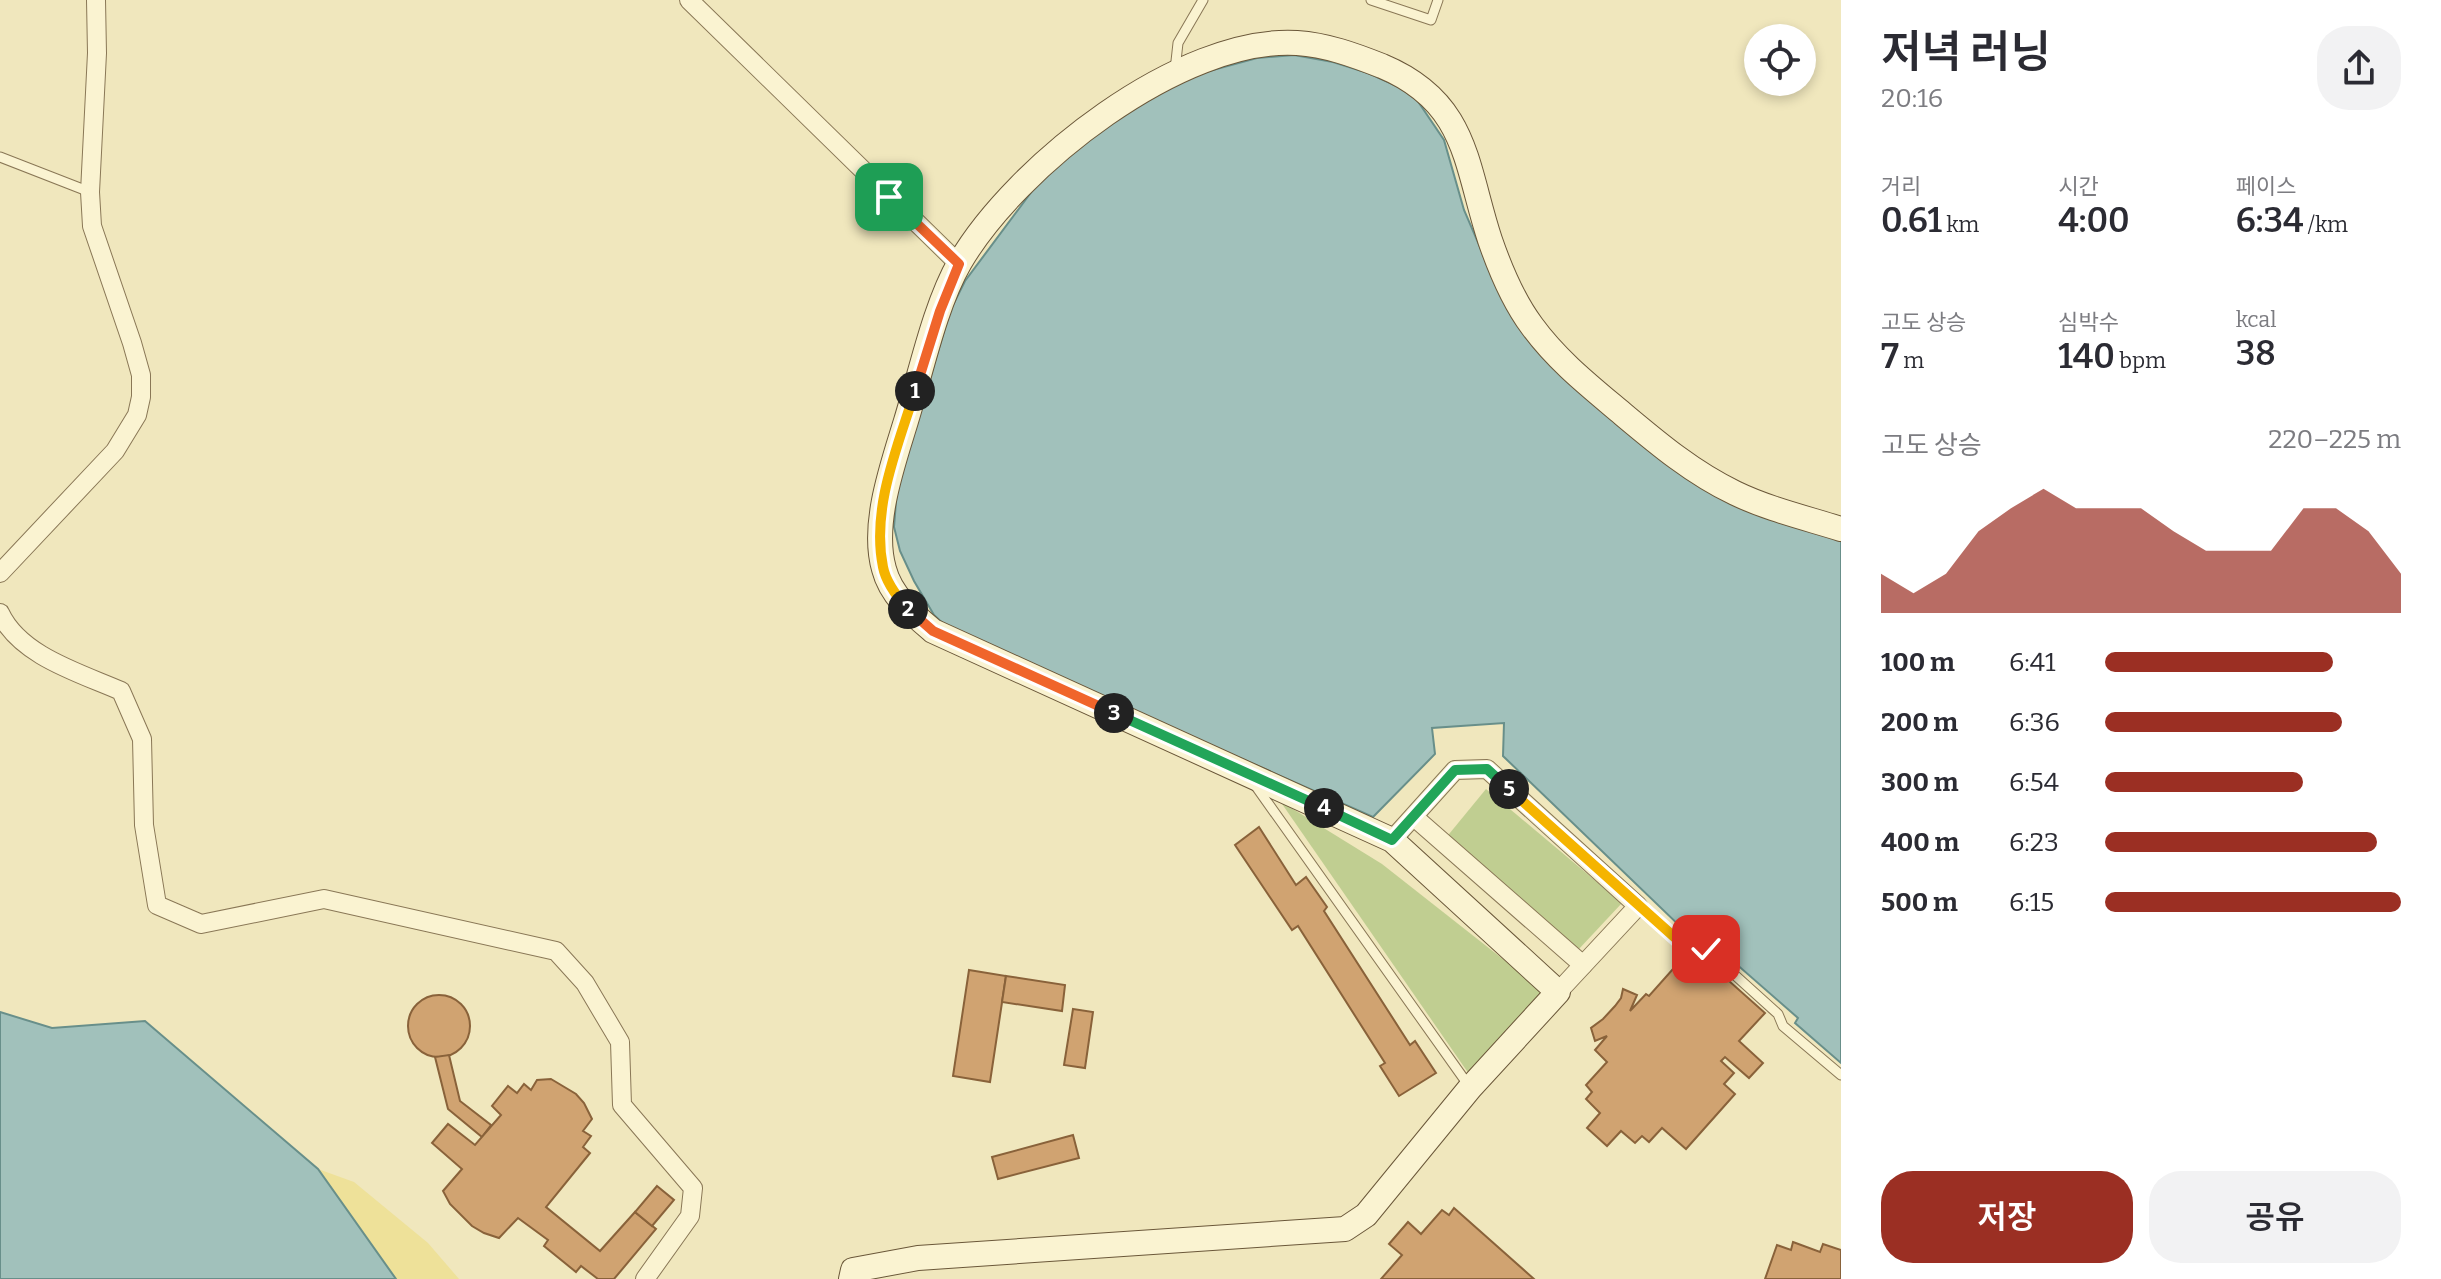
<!DOCTYPE html>
<html lang="ko">
<head>
<meta charset="utf-8">
<style>
  body { margin:0; font-family:Bitter,"Noto Sans KR",serif; background:#f2f2f3; color:#2b2b33; height:100vh; display:flex; flex-direction:column; font-size:30px; white-space:nowrap }
  * { box-sizing:border-box; margin:0 }
  p { font-size:26px; color:#7c7c81 }
  .icon { flex:none; width:44px; height:44px; fill:none; stroke:currentColor; stroke-width:2; stroke-linecap:round; stroke-linejoin:round }
  .map { position:relative; flex:1; overflow:hidden }
  .drawer { display:flex; flex-direction:column; background:#fff; width:600px }
  .drawer>* { flex:none }
  .tools { position:absolute; left:1744px; top:24px; display:grid; gap:16px }
  .tools a { display:grid; place-items:center; width:72px; height:72px; border-radius:50%; background:#fff; box-shadow:0 4px 12px #0003; font-size:40px }
  .pin { position:absolute; display:grid; place-items:center; width:68px; height:68px; color:#fff; margin:-34px; border-radius:16px; box-shadow:0 4px 12px #0006 }
  .km { position:absolute; width:40px; height:40px; margin:-20px; border-radius:50%; background:#222; color:#fff; font-size:22px; line-height:40px; text-align:center }
  .round { display:grid; place-items:center; flex:none; width:84px; height:84px; border-radius:32px; background:#f2f2f3 }
  .head { display:flex; align-items:center; justify-content:space-between; height:136px; padding:0 40px }
  h1 { font-size:44px; font-weight:600; line-height:60px }
  .metrics { display:grid; grid-template-columns:repeat(3,1fr); gap:12px; height:136px; padding:8px 40px }
  .metrics div { display:grid; align-content:center }
  .metrics b { font-size:34px; font-weight:600 }
  .metrics small { font-size:22px; font-weight:400 }
  .metrics p { font-size:22px }
  .chart { height:224px; padding:16px 40px }
  .chart p { display:flex; justify-content:space-between }
  .chart svg { width:100%; height:144px; margin-top:8px; fill:#9b2f23; opacity:.7 }
  .primary-button { display:flex; gap:16px; margin-top:auto; padding:16px 40px }
  .primary-button a { flex:1; height:92px; border-radius:32px; background:#9b2f23; color:#fff; font-size:32px; font-weight:600; line-height:92px; text-align:center }
  .primary-button a+a { background:#f2f2f3; color:#2b2b33 }
  ul { padding:0 40px; list-style:none; font-size:26px }
  li { display:grid; grid-template-columns:128px 96px 1fr; align-items:center; height:60px }
  li i { height:20px; border-radius:10px; background:#9b2f23 }
  main { display:flex; flex:1; min-height:0 }
  .map>svg:first-child { display:block }
  .green { fill:#c0ce91 }
  .sand { fill:#eee199 }
  .water { fill:#a1c1bb; stroke:#688f8a; stroke-width:2 }
  .building { fill:#d0a371; stroke:#89623a; stroke-width:2 }
  .lines { fill:none; stroke-linecap:round; stroke-linejoin:round }
  .lane-casing { stroke:#897756; stroke-width:11 }
  .street-casing { stroke:#897756; stroke-width:20 }
  .secondary-casing { stroke:#6a5739; stroke-width:26 }
  .lane { stroke:#faf3d1; stroke-width:9 }
  .street { stroke:#faf3d1; stroke-width:18 }
  .secondary { stroke:#faf3d1; stroke-width:24 }
  .split-1-casing { stroke:#fff; stroke-width:16 }
  .split-2-casing { stroke:#fff; stroke-width:16 }
  .split-3-casing { stroke:#fff; stroke-width:16 }
  .split-4-casing { stroke:#fff; stroke-width:16 }
  .split-5-casing { stroke:#fff; stroke-width:16 }
  .split-6-casing { stroke:#fff; stroke-width:16 }
  .split-1 { stroke:#f0652b; stroke-width:10 }
  .split-2 { stroke:#f5b400; stroke-width:10 }
  .split-3 { stroke:#f0652b; stroke-width:10 }
  .split-4 { stroke:#22a559; stroke-width:10 }
  .split-5 { stroke:#22a559; stroke-width:10 }
  .split-6 { stroke:#f5b400; stroke-width:10 }
</style>
</head>
<body>
<main>
<div class="map">
<svg width="1841" height="1279" viewBox="0 0 1841 1279">
  <rect width="100%" height="100%" fill="#f0e7bd"/>
  <g class="green">
    <path d="M1486,789L1622,903L1578,950L1445,839Z"/>
    <path d="M1280,801L1382,864L1546,993L1469,1074Z"/>
  </g>
  <path class="sand" d="M318,1169L354,1182L428,1243L459,1279H394Z"/>
  <g class="water">
    <path d="M1294,55L1333,62L1368,73L1399,87L1417,100L1444,140L1464,210L1502,298L1653,450L1841,538V1063L1795,1023L1798,1018L1694,927L1687,933L1503,756L1504,723L1432,728L1435,754L1373,817L949,629L934,615L914,581L900,551L894,527L897,489L950,311L965,281L1047,171L1138,103L1198,74L1257,58Z"/>
    <path d="M0,1012L52,1028L145,1021L318,1169L396,1279H0Z"/>
  </g>
  <g class="building">
    <path d="M1259,827L1296,885L1306,877L1327,907L1324,911L1410,1045L1415,1041L1436,1073L1399,1096L1380,1066L1385,1063L1298,926L1292,930L1235,845Z"/>
    <path d="M1701,956L1765,1013L1739,1041L1763,1063L1749,1078L1725,1057L1721,1061L1734,1073L1724,1084L1735,1094L1686,1149L1662,1128L1649,1142L1642,1136L1635,1143L1621,1131L1607,1146L1587,1128L1600,1113L1586,1099L1592,1092L1586,1085L1607,1062L1595,1050L1607,1036L1595,1041L1591,1028L1603,1019L1615,1006L1621,998L1623,989L1637,995L1630,1011L1646,994L1649,996L1673,969L1682,978Z"/>
    <path d="M969,970L1006,976L990,1082L953,1076Z"/>
    <path d="M1006,976L1065,985L1062,1011L1002,1002Z"/>
    <circle cx="439" cy="1026" r="31"/>
    <path d="M1073,1009L1093,1012L1085,1068L1064,1065Z"/>
    <path d="M449,1055L460,1101L491,1125L482,1137L448,1109L435,1057Z"/>
    <path d="M551,1079L576,1094L584,1103L592,1119L583,1131L591,1136L583,1147L590,1153L546,1207L600,1251L635,1212L656,1229L614,1279H598L581,1266L576,1272L544,1246L548,1240L518,1218L499,1238L484,1233L472,1226L450,1204L443,1191L462,1169L432,1143L448,1124L475,1145L501,1115L492,1106L508,1086L517,1093L524,1084L531,1090L537,1080Z"/>
    <path d="M1073,1135L1079,1158L998,1179L992,1157Z"/>
    <path d="M657,1186L674,1200L652,1226L635,1212Z"/>
    <path d="M1454,1208L1534,1279H1381L1402,1255L1389,1244L1408,1222L1421,1234L1442,1210L1449,1215Z"/>
    <path d="M1793,1242L1820,1252L1823,1244L1841,1250V1279H1765L1777,1245L1791,1250Z"/>
  </g>
  <g class="lines">
    <g class="lane-casing">
      <g id="lane">
        <path d="M1371,0L1431,20L1438,0"/>
        <path d="M1175,70L1178,43L1203,0"/>
        <path d="M0,157L90,192"/>
        <path d="M1255,785L1469,1086"/>
        <path d="M1638,906L1681,943L1706,949L1778,1014L1783,1026L1841,1075"/>
      </g>
    </g>
    <g class="street-casing">
      <g id="street">
        <path d="M689,0L959,264"/>
        <path d="M0,573L115,451L137,415L141,397V375L132,343L92,226L90,192L97,53L96,0"/>
        <path d="M0,613C20,656 80,673 121,691L142,739L144,825L157,905L201,924L324,899L556,951L585,983L620,1042L622,1105L693,1188L690,1216L645,1279"/>
        <path d="M1414,817L1583,965"/>
        <path d="M1392,840L1455,770L1487,769L1638,906L1558,992"/>
      </g>
    </g>
    <g class="secondary-casing">
      <path id="secondary" d="M851,1279L853,1270L918,1258L1345,1229L1366,1215L1470,1088L1558,992L1392,840L933,631C913,614 891,596 884,569C871,524 893,464 906,421C921,372 935,305 960,262C1016,166 1181,36 1297,43C1327,45 1354,55 1382,66C1468,102 1465,164 1490,240C1500,269 1514,302 1532,326C1556,359 1587,384 1618,410C1655,441 1691,472 1735,493C1768,509 1806,518 1841,529"/>
    </g>
    <use href="#lane" class="lane"/>
    <use href="#street" class="street"/>
    <use href="#secondary" class="secondary"/>
  </g>
  <g class="lines">
    <g class="split-1-casing">
      <path id="split-1" d="M889,197L959,264L940,311L915,391"/>
    </g>
    <g class="split-2-casing">
      <path id="split-2" d="M908,609C898,598 886,583 883,567C871,508 898,446 915,391"/>
    </g>
    <g class="split-3-casing">
      <path id="split-3" d="M908,609L933,631L1114,713"/>
    </g>
    <g class="split-4-casing">
      <path id="split-4" d="M1114,713L1324,808"/>
    </g>
    <g class="split-5-casing">
      <path id="split-5" d="M1324,808L1392,840L1455,770L1487,769L1509,789"/>
    </g>
    <g class="split-6-casing">
      <path id="split-6" d="M1509,789L1681,943L1706,949"/>
    </g>
    <use href="#split-1" class="split-1"/>
    <use href="#split-2" class="split-2"/>
    <use href="#split-3" class="split-3"/>
    <use href="#split-4" class="split-4"/>
    <use href="#split-5" class="split-5"/>
    <use href="#split-6" class="split-6"/>
  </g>
</svg>
<div class="tools">
<a><svg class="icon" aria-label="locate" viewBox="0 0 24 24"><circle cx="12" cy="12" r="6"/><path d="M12 2v4M12 18v4M2 12h4M18 12h4"/></svg></a>
</div>
<div class="pin" style="left:889px;top:197px;background:#1e9e55"><svg class="icon" aria-label="arrive" viewBox="0 0 24 24"><path d="M6 21V4h12l-3 4 3 4H6"/></svg></div>
<div class="pin" style="left:1706px;top:949px;background:#d93025"><svg class="icon" aria-label="check" viewBox="0 0 24 24"><path d="M5 12l5 5 9-10"/></svg></div>
<b class="km" style="left:915px;top:391px">1</b>
<b class="km" style="left:908px;top:609px">2</b>
<b class="km" style="left:1114px;top:713px">3</b>
<b class="km" style="left:1324px;top:808px">4</b>
<b class="km" style="left:1509px;top:789px">5</b>
</div>
<section class="drawer">
<div class="head"><div><h1>저녁 러닝</h1><p>20:16</p></div><a class="round"><svg class="icon" aria-label="share" viewBox="0 0 24 24"><path d="M12 15V3M7 8l5-5 5 5M5 13v7h14v-7"/></svg></a></div>
<div class="metrics">
<div><p>거리</p><b>0.61<small> km</small></b></div>
<div><p>시간</p><b>4:00</b></div>
<div><p>페이스</p><b>6:34<small> /km</small></b></div>
</div>
<div class="metrics">
<div><p>고도 상승</p><b>7<small> m</small></b></div>
<div><p>심박수</p><b>140<small> bpm</small></b></div>
<div><p>kcal</p><b>38</b></div>
</div>
<div class="chart"><p><span>고도 상승</span>220–225 m</p>
<svg viewBox="0 0 160 44" preserveAspectRatio="none"><path d="M0 44V32L10 38L20 32L30 19L40 12L50 6L60 12L70 12L80 12L90 19L100 25L110 25L120 25L130 12L140 12L150 19L160 32V44z"/></svg>
</div>
<ul>
<li><b>100 m</b>6:41<i style="width:77%"></i></li>
<li><b>200 m</b>6:36<i style="width:80%"></i></li>
<li><b>300 m</b>6:54<i style="width:67%"></i></li>
<li><b>400 m</b>6:23<i style="width:92%"></i></li>
<li><b>500 m</b>6:15<i style="width:100%"></i></li>
</ul>
<div class="primary-button"><a>저장</a><a>공유</a></div>
</section>
</main>
</body>
</html>
